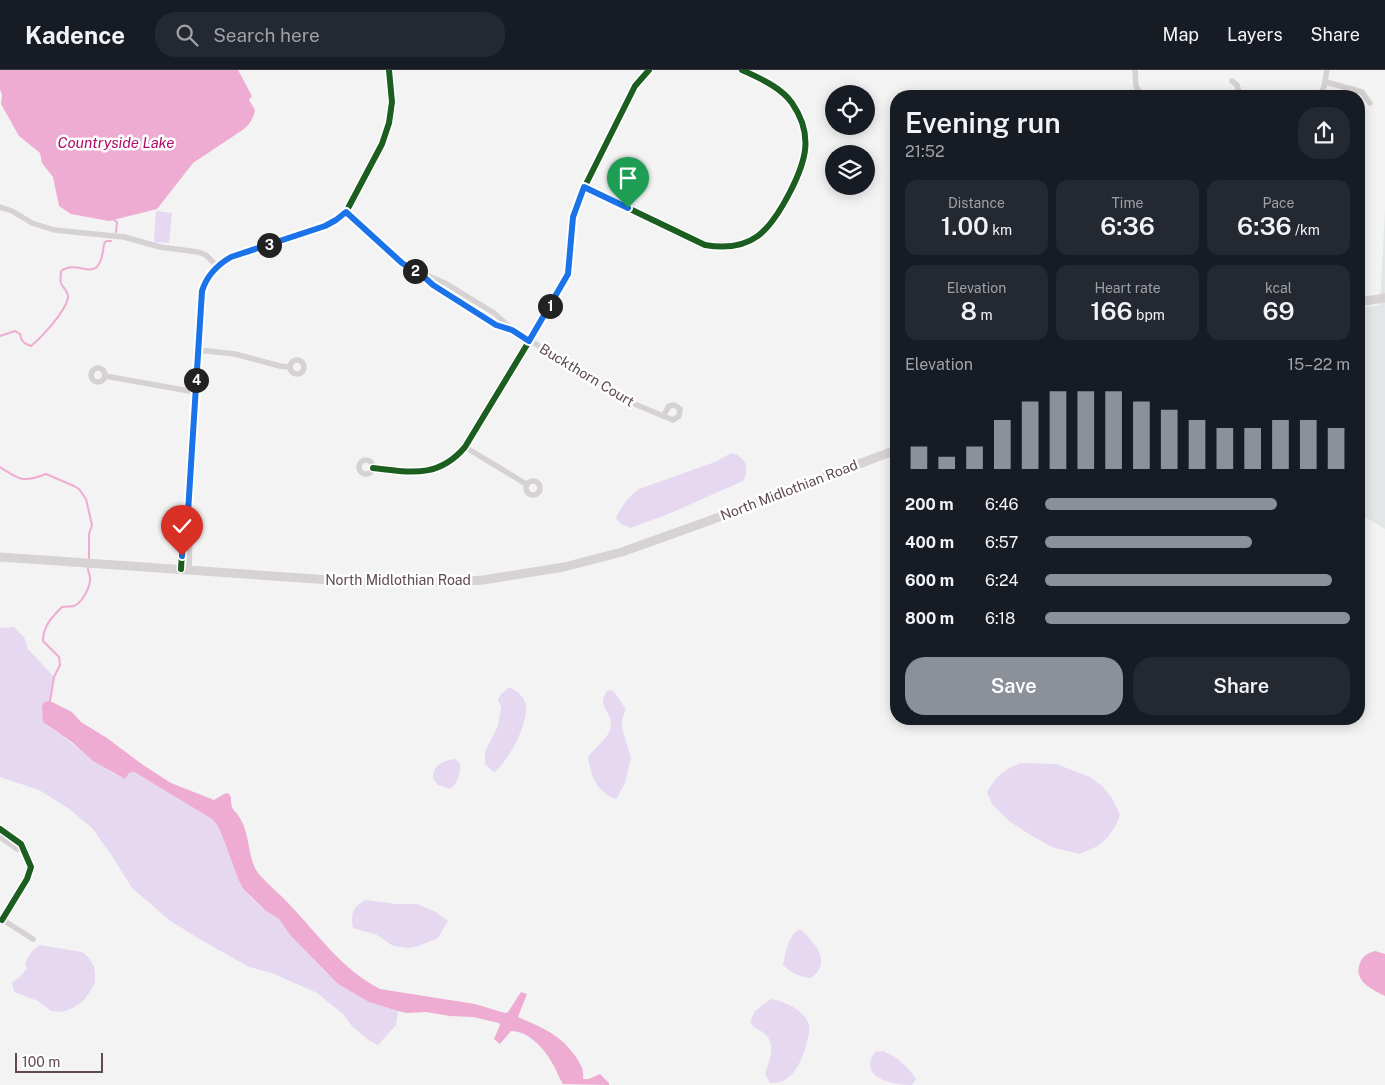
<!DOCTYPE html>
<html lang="en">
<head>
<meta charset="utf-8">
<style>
  body { margin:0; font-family:"Public Sans",sans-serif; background:#242831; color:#f1f3f6; height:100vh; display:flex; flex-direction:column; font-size:19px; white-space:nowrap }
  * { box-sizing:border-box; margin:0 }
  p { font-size:16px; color:#9ea1a6 }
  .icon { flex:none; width:28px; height:28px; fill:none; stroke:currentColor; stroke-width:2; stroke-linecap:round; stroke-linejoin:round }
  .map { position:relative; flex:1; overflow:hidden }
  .drawer { position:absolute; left:890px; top:20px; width:475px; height:635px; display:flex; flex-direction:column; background:#171b24; border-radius:20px; box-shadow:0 2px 12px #0003 }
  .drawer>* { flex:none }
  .controls { position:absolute; left:825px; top:15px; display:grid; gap:10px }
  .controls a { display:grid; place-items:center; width:50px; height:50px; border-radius:50%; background:#171b24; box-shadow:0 2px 12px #0003; font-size:25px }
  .scale { position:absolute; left:15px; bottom:12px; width:88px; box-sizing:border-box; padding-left:5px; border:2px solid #604950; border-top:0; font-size:14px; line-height:18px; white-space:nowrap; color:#604950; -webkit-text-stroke:4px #fff; paint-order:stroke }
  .pin { position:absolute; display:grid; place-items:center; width:42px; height:42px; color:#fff; margin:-51px -21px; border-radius:50% 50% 50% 0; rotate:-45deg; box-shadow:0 0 5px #0007 }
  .pin .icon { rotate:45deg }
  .km { position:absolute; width:25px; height:25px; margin:-12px; border-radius:50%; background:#222; color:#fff; font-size:14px; line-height:25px; text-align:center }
  .round { display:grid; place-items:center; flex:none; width:52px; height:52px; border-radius:20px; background:#242831 }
  .head { display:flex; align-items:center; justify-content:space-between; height:85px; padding:0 15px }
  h1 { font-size:28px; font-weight:600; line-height:38px }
  .stats { display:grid; grid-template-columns:repeat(3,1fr); gap:8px; height:85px; padding:5px 15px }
  .stats div { display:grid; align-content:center; border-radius:12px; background:#242831; text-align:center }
  .stats b { font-size:25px; font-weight:600 }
  .stats small { font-size:14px; font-weight:400 }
  .stats p { font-size:14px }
  .chart { height:140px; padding:10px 15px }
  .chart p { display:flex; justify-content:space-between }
  .chart svg { width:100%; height:90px; margin-top:5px; stroke:#8c9099; stroke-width:6 }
  .primary-button { display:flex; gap:10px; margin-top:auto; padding:10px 15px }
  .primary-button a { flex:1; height:58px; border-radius:20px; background:#8c9099; color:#fff; font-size:20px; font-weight:600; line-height:58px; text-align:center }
  .primary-button a+a { background:#242831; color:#f1f3f6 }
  ul { padding:0 15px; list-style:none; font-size:16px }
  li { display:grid; grid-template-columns:80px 60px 1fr; align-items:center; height:38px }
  li i { height:12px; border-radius:6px; background:#8c9099 }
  header { display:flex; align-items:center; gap:30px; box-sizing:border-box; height:70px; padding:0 25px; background:#171b24; border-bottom:1px solid #363941 }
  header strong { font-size:24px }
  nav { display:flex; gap:28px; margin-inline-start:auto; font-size:18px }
  .search { width:350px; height:45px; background:#242831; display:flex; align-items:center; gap:12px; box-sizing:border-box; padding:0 18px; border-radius:20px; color:#9ea1a6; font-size:19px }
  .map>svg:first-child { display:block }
  .commercial { fill:#e2e6e7 }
  .green { fill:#e7d8f1 }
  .water { fill:#efacd2 }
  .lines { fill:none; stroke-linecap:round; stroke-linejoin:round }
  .stream { stroke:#efacd2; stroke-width:2 }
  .minor { stroke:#d6d1d3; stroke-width:5.5 }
  .secondary { stroke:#d7d2d3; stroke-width:9 }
  .cycleway-casing { stroke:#fff; stroke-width:9 }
  .cycleway { stroke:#1b5e20; stroke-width:6 }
  .route-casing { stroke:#fff; stroke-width:10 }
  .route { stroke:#1a73e8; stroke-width:6 }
  .labels { text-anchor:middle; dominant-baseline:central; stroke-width:5; stroke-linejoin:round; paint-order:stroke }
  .street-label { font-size:14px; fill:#604950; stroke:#fff }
  .water-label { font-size:15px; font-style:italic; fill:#b00b69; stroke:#fff }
</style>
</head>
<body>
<header>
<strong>Kadence</strong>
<div class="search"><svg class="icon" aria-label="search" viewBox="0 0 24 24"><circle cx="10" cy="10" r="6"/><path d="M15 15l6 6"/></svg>Search here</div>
<nav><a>Map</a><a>Layers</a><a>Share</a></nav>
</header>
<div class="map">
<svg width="1385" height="1015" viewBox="0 0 1385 1015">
  <rect width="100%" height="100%" fill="#f3f3f3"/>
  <path class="commercial" d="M1385,142V459L1359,443V239L1380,235Z"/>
  <g class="green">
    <path d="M156,141L172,143L169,173L154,172Z"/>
    <path d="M731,383C746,386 750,399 743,411L666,445L630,458L621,454L616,448C622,436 628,427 639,419L715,392Z"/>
    <path d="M14,557L24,567L28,579L54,607L50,631L44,632L49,657C75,674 97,696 125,709L129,703L134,702L212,749L218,756L223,768L239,811L244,820L251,828L266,841L279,849L290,865L338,914L369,932L398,941L396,955L378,975L367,969L352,956L343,944L317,923L272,903L249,897L201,870L169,850L132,818L112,786L92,758L68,738L39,720L0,707V558Z"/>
    <path d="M509,617C517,621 525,626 526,637C527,656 509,691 494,702L485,694V682L498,656L501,637L498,630L501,624Z"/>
    <path d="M611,620L614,622L626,639L622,650V658L631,688L625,713L617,728L615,729C595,720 591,706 588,687C595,677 611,667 611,654C611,640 596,637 607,621Z"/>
    <path d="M455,689L460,694C461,704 457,714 450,719L438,715L433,709C432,695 443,691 455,689Z"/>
    <path d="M1021,693L1056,694L1090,707L1102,716L1112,728L1120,745L1116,755L1108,767L1098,776L1080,784L1054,778L1032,766L1009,751L992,734L987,722C997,705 1003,700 1021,693Z"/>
    <path d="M365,830L396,834H417L436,842L448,851L438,868L419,876L409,878L393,876L377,865L353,858C351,843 352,838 365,830Z"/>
    <path d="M800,859C815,873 833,892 811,908C800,907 791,903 783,895C786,882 788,865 800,859Z"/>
    <path d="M40,875L82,882L88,887L94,896L95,905V913L89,923L83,931L73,938L61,942L51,941L38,931L14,922L12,912L20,907L27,898L25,893C29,886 32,879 40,875Z"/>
    <path d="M771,929C783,931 800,938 807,950C812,959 808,967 806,976C801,992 792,1015 770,1013L765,1004C769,992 776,976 766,965C760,959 754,960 750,952L755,941Z"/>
    <path d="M883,981C898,987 907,996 916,1009L912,1015C893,1015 857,1008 875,982Z"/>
  </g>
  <g class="water">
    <path d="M0,0H238L252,26L249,30L255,40C254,47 250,54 244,59L193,93L157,139L109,151L71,144L59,136L53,107L42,93L40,83L19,66L1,34L2,25L0,19Z"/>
    <path d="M50,631L72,642L81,652L107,668L143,695L171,713L214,730L224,724L228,723L231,727C231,743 235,738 241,750C249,763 248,784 255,798C259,807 281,825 289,834C318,864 341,899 380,919L475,934L505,943L508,942L521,922L527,924L518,947C543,958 560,964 576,987C581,995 584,999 583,1009H589L600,1004L609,1013V1015L563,1014C559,1008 557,1002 554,996C546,981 530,961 511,961L500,974L494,969L500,955L499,953L473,947L450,946L426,942L407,943L398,941L369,932L338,914L290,865L279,849L266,841L244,820L239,811L223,768L218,756L212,749L134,702L129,703L125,709L93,691L73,673L43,652L42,637L44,632Z"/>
    <path d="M1375,881L1385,884V926C1373,920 1355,912 1359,896C1362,886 1366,884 1375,881Z"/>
  </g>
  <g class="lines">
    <g class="stream">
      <path d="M114,150L117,152L116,162"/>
      <path d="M0,266L15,261L20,264C21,271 24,274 31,276C42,267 65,242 68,228C69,222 63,218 61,213C60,210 61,205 61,201C81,187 99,220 104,174L106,171H111"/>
      <path d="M0,397C20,410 23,413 46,404L74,416L79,419L86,429L92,455L89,464V489"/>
      <path d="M50,631L54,607L60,595L59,587L43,571C43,556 52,547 62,537C65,536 71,537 74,536C82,533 91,516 90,508C90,503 87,501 88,496"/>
    </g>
    <g class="minor">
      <path d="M1135,0L1136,16L1141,26"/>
      <path d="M1232,11L1237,15L1240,26"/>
      <path d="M1326,12L1362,22L1370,33"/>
      <path d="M1319,26L1324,17L1327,0"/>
      <path d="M584,117L705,175C752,183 770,161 790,122C806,91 814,65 792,33C781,17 759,8 742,0"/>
      <path d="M0,137L12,141L32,153L54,160L124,167L160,177L198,182L206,185L217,196"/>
      <path d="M346,142L402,193L496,255L508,260H513"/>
      <path d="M423,206L426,205L445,213L494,243L513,260L632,333L673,350L679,346L680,339L674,335L669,336L663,346"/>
      <path d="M198,280L235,284L280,296L289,297"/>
      <circle cx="297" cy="297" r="7"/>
      <circle cx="98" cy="305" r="7"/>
      <path d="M105,306L195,322"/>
      <path d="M465,377L526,414"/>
      <circle cx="366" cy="397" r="7"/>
      <path d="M373,398C410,402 438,409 465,377L565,212L569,196L573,147L580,126L635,16L649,0"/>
      <circle cx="533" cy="418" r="7"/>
      <path d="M187,458L190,465L189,500"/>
      <path d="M181,499L183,464L187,458L200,241C203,215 206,200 231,187L325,156L336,150L346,142L382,74L389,53L392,32L389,0"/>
      <path d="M0,759L21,774L31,797L27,809L2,850"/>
      <path d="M0,767L17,779L23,780"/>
      <path d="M0,848L33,869"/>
    </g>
    <g class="secondary">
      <path d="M1359,232L1385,228"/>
      <path d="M0,487L359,512H451L483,510L564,497L622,482L703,453L896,380"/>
    </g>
    <g class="cycleway-casing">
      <g id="cycleway">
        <path d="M584,117L705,175C752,183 770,161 790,122C806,91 814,65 792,33C781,17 759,8 742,0"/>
        <path d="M373,398C410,402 438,409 465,377L565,212L569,196L573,147L580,126L635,16L649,0"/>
        <path d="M181,499L183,464L187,458L200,241C203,215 206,200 231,187L325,156L336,150L346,142L382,74L389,53L392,32L389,0"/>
        <path d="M0,759L21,774L31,797L27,809L2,850"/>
      </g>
    </g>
    <use href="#cycleway" class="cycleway"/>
  </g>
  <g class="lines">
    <g class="route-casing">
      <path id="route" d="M182,486L183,464L187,458L202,221C207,205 217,195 231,187L325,156L336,150L346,142L402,193L423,206L433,215L496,255L512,260L529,271L568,204L573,147L584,117L628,138"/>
    </g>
    <use href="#route" class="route"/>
  </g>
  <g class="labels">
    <g class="street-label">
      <text transform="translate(587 305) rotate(31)">Buckthorn Court</text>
      <text transform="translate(789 420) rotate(-21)">North Midlothian Road</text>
      <text x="398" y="510">North Midlothian Road</text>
    </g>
    <g class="water-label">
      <text x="116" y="72">Countryside Lake</text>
    </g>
  </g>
</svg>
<div class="controls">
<a><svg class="icon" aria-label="locate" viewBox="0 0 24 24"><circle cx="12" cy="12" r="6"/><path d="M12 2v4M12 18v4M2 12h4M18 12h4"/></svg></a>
<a><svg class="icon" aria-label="layers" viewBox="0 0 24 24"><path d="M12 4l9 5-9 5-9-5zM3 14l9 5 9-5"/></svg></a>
</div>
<div class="scale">100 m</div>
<div class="pin" style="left:628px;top:138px;background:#1e9e55"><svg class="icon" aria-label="arrive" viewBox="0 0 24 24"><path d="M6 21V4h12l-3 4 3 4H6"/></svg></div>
<div class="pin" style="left:182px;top:486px;background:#d93025"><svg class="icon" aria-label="check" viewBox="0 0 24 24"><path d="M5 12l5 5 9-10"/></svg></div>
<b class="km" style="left:550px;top:236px">1</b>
<b class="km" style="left:415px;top:201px">2</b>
<b class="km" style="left:269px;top:175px">3</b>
<b class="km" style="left:196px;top:310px">4</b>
<section class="drawer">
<div class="head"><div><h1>Evening run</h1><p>21:52</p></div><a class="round"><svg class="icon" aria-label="share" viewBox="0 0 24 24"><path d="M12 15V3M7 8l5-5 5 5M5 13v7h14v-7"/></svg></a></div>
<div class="stats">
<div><p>Distance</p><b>1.00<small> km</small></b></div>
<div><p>Time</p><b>6:36</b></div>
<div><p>Pace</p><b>6:36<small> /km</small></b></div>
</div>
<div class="stats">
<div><p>Elevation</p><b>8<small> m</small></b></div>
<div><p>Heart rate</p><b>166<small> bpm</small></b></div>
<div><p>kcal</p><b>69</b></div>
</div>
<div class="chart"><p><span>Elevation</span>15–22 m</p>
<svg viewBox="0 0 160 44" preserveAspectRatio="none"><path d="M5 44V33M15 44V38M25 44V33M35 44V20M45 44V11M55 44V6M65 44V6M75 44V6M85 44V11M95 44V15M105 44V20M115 44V24M125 44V24M135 44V20M145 44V20M155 44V24"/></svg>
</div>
<ul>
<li><b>200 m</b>6:46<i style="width:76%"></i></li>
<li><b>400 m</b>6:57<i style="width:68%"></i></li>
<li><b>600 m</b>6:24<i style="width:94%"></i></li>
<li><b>800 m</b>6:18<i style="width:100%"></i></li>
</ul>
<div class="primary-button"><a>Save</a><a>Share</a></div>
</section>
</div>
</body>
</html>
